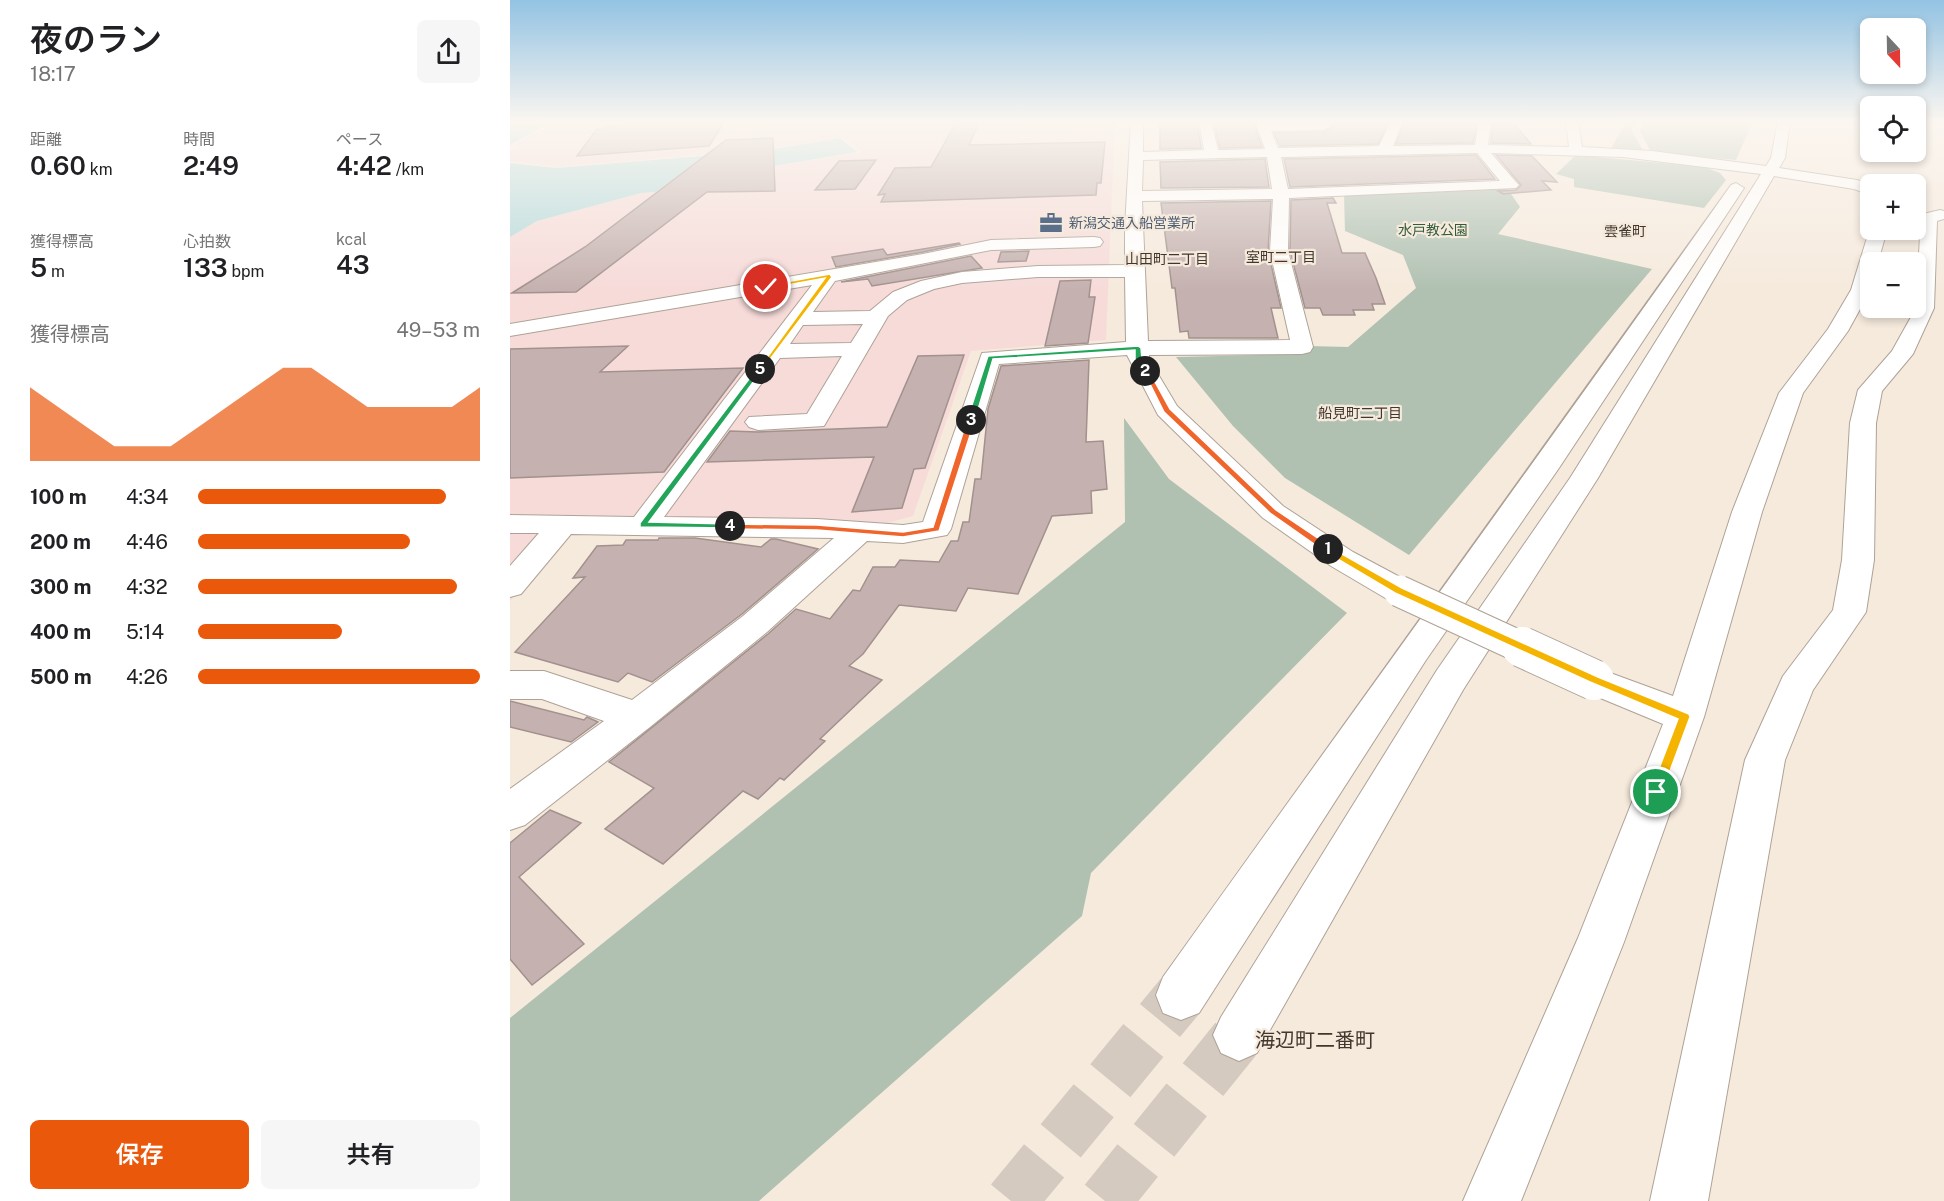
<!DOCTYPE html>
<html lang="ja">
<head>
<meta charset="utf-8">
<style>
  body { margin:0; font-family:"Public Sans","Noto Sans JP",sans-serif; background:#f6f6f6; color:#202124; height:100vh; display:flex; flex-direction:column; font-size:22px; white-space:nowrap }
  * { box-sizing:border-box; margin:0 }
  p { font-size:20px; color:#757577 }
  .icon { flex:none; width:33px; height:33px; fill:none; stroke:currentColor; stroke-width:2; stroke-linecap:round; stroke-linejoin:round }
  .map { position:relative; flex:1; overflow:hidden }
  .panel { display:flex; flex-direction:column; background:#fff; width:510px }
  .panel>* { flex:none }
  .needle { width:39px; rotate:158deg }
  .tools { position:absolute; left:1350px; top:18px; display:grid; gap:12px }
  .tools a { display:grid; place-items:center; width:66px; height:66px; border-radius:9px; background:#fff; box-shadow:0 3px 9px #0003; font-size:30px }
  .pin { position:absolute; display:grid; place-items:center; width:51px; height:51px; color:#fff; margin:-26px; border:3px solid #fff; border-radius:50%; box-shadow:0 2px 6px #0007 }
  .km { position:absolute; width:30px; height:30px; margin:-15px; border-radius:50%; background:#222; color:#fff; font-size:16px; line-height:30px; text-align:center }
  .round { display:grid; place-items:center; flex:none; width:63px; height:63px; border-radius:9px; background:#f6f6f6 }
  .head { display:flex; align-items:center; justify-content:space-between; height:102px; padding:0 30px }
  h1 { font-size:33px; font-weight:600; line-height:45px }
  .figures { display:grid; grid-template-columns:repeat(3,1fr); gap:9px; height:102px; padding:6px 30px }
  .figures div { display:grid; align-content:center }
  .figures b { font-size:26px; font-weight:600 }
  .figures small { font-size:16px; font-weight:400 }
  .figures p { font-size:16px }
  .chart { height:168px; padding:12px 30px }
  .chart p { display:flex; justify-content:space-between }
  .chart svg { width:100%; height:108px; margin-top:6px; fill:#ea580c; opacity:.7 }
  .action { display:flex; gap:12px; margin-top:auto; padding:12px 30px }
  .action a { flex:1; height:69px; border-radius:9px; background:#ea580c; color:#fff; font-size:24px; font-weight:600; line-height:69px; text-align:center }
  .action a+a { background:#f6f6f6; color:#202124 }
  ul { padding:0 30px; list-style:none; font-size:20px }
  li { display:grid; grid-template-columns:96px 72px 1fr; align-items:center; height:45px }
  li i { height:15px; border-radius:8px; background:#ea580c }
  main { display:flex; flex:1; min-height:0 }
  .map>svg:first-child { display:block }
  .industrial { fill:#f6dbd9 }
  .green { fill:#b0c1b2 }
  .water { fill:#b3dadc }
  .building { fill:#c5b2b0; stroke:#a2918e; stroke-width:1.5 }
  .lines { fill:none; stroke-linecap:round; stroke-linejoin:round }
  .minor-tunnel { stroke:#d5cabf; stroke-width:52; stroke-dasharray:52 26; stroke-linecap:butt }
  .minor-casing { stroke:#aea296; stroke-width:2 }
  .minor { fill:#fff; fill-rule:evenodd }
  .minor-bridge-far1-casing { stroke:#aea296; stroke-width:33; stroke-linecap:butt }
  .minor-bridge-casing { stroke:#aea296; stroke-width:42; stroke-linecap:butt }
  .minor-bridge-far1 { stroke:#fff; stroke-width:31 }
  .minor-bridge { stroke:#fff; stroke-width:40 }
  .split-1 { fill:#f5b400; stroke:#fff; stroke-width:1.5 }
  .split-2 { fill:#f0652b; stroke:#fff; stroke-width:1.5 }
  .split-3 { fill:#22a559; stroke:#fff; stroke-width:1.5 }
  .split-4 { fill:#f0652b; stroke:#fff; stroke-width:1.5 }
  .split-5 { fill:#22a559; stroke:#fff; stroke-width:1.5 }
  .split-6 { fill:#f5b400; stroke:#fff; stroke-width:1.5 }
  .labels { text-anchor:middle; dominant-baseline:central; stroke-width:4.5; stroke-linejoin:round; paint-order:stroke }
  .far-service-label { font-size:14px; fill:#4e5e75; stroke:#f6eadd; text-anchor:start }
  .far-park-label { font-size:14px; fill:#335b3a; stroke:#f6eadd }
  .far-neighbourhood-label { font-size:14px; fill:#41372e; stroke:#f6eadd }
  .near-neighbourhood-label { font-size:20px; fill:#41372e; stroke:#f6eadd }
</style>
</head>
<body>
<main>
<section class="panel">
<div class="head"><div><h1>夜のラン</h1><p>18:17</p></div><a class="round"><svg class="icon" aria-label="share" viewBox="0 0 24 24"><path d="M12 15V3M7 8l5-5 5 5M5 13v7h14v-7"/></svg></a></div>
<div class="figures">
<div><p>距離</p><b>0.60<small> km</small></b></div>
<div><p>時間</p><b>2:49</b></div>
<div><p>ペース</p><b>4:42<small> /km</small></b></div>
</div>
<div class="figures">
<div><p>獲得標高</p><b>5<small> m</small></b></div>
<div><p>心拍数</p><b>133<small> bpm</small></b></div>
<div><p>kcal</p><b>43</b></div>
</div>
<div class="chart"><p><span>獲得標高</span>49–53 m</p>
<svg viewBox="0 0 160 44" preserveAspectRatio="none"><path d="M0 44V14L10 22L20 30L30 38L40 38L50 38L60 30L70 22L80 14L90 6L100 6L110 14L120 22L130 22L140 22L150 22L160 14V44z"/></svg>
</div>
<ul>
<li><b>100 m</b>4:34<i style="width:88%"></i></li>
<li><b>200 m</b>4:46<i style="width:75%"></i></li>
<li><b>300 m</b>4:32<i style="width:92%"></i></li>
<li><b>400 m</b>5:14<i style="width:51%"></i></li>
<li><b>500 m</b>4:26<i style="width:100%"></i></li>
</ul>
<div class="action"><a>保存</a><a>共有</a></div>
</section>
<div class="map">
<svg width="1434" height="1201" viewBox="0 0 1434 1201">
  <rect width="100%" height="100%" fill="#f6eadd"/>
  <path class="industrial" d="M49,121H605L596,340L461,351L403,516L378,523L111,516L95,534L56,535L0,601V237L27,221L131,193L146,192L159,182L224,181L235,171L352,152L333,137L250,150L48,167L0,161V150L9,147L3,145Z"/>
  <g class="green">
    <path d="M1117,121H1125L1121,129L1133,151L1100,150Z"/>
    <path d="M1134,121H1243L1226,160L1141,152L1130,131Z"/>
    <path d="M1066,155L1194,167L1210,173L1216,180L1194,208L1064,187V179L1046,174Z"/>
    <path d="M997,188L1010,207L988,234L1142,269L899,555L775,478L723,426L666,357L793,354L798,346L838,347L906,288L893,255L835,231L834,195Z"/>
    <path d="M614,418L659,479L837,613L581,873L572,916L249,1201H0V1018L615,522Z"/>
  </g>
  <g class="water">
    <path d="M0,121H43L0,145Z"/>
    <path d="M330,138L347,152L234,171L224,181L159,182L146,192L131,193L27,221L0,237V163L46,168L253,151Z"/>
  </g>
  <g class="building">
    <path d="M167,121H215L199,146L67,156L86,130L93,129L96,126Z"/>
    <path d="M447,121H470L459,145L595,142L591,183H587L586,195L371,202L375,194L368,195L385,168L421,167Z"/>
    <path d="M650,121H687L691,148L650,149Z"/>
    <path d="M703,121H743L752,147L710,148Z"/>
    <path d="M904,121L967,122L963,143L886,144L894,123H903Z"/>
    <path d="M821,122L878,123L868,144L770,146L764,133L814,132L822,127Z"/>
    <path d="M983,123L1004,124L1021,144L981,143Z"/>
    <path d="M263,138L265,191L197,192L66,292L2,293L75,247L216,140Z"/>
    <path d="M966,155L985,179L780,187L774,159Z"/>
    <path d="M986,155L1022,156L1047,182L1032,181L1041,190L993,194L988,191L1006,190L1011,185Z"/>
    <path d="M755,159L759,187L651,188L650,162Z"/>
    <path d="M366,160L345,189L305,190L329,161Z"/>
    <path d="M823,198L826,203H817L832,253H855L866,278L875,304H862L864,310H843L845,315H813L810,308H795L780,251L781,200Z"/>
    <path d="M761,201L758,251L771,308H761L768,338H679L678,331L670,332L665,288H662L651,203Z"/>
    <path d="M449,243L450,244L413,252L326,267L322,257L373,249L377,255Z"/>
    <path d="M519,251L516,261L488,262L491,252Z"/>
    <path d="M461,256L472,268L362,286L358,279L331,282Z"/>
    <path d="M581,280L579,297H585L578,343L535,346L550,281Z"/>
    <path d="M118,346L90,372L233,368L154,472L0,478V349Z"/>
    <path d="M454,355L415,468L404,469L392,508L342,512L364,457L197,462L220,431L248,432L377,427L408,356Z"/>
    <path d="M579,360L576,442L593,441L597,489L581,491L582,513L542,516L508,594L458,588L446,611L389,605L353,654L339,666L372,680L310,739L315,741L274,780L270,778L248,799L233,791L153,864L95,829L144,788L99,762L258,634L286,609L320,619L343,590L350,591L363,567H385L390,560L429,562L441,541H448L453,522H459L465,479H471L478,409L491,366Z"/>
    <path d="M149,538H185L251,547L261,539H266L308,549L232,614L142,682L118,673L108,682L5,652L75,577L63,578L87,546L113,545L116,540H148Z"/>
    <path d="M0,701L74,720L77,717L88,722L61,742L0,727Z"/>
    <path d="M40,810L71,823L9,877L74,944L22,985L0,959V843Z"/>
  </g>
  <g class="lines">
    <g class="minor-tunnel">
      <path d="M501,1201L671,995"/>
      <path d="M595,1201L729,1035"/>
    </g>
    <g class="minor-casing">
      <g id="minor">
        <path d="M621,121H633V152L694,150L689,121H701L708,150L755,149L745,121L758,123L818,121L820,126L814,130L761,131L768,148L869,146L881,121H893L883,146L965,145L969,121H981L978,145L1059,147L1056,121H1068L1072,147L1142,151L1256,166L1261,158L1268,121H1280L1275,158L1269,168L1347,180L1360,185V195L1344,189L1264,176L1088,478L953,690L747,1053L729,1061L711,1053L703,1035L711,1017L927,670L1060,478L1251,174L1113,157L981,153L1006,182L1009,185L1006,188L779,198L778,251L803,347L800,352L792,354L639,355V359L667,406L773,506L843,552L901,583L905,591L901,599L889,602L877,599L821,566L753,518L648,415L617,355L489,364L441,529L437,535L393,543L357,541L257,632L140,727L15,825L0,830V789L94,721L32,699H0V671H34L122,700L233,616L324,538L61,534L11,594L0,597V566L29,533H0V515L124,517L302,285L0,336V324L413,254L481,240L584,237L590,238L593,242L590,246L584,247L481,250L325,281L303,312L360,311L383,292L411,281L452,272L528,266L615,265V227ZM967,153L990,181L778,189L771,157ZM757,157L762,189L632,191L633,160ZM763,199L760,251L780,340L638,341L632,201ZM528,277H615L616,342L472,353L413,522L393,525L307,519L154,517L270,358L332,356L297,414L239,417L235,422L239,427L248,430L314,426L378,316L397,300L424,289L452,283ZM353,324L341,343L280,344L293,325Z"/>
        <path d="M1226,183L1234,188L1049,468L916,660L689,1013L671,1020L653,1013L646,995L653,977C842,712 1034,450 1221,185Z"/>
        <path d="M1430,210L1434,211V219L1427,221L1424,308L1403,354L1372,391L1366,423L1364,560L1356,612L1303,690L1275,760L1198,1201H1140L1235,760L1273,676L1323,610L1332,560L1340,423L1348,390L1382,351L1406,308L1411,218L1413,214Z"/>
        <path d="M1360,228L1377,230L1368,262H1360V291L1338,331L1293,393L1252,512L1194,717L1114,942L1011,1201H953L1068,938L1153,724L1071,690L1066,680L1071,670L1084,667L1163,696L1222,512L1269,393L1318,329L1341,290Z"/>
      </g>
    </g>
    <use href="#minor" class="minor"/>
    <g class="minor-bridge-far1-casing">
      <path id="minor-bridge-far1" d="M889,591L1015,649"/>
    </g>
    <g class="minor-bridge-casing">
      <path id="minor-bridge" d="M1012,647L1084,680"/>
    </g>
    <use href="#minor-bridge-far1" class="minor-bridge-far1"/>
    <use href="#minor-bridge" class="minor-bridge"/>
  </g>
  <linearGradient id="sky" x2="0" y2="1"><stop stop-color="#93c3e3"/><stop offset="0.42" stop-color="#fbf6f0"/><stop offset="1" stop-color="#fbf6f0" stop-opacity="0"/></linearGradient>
  <rect width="1434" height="289" fill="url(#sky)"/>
  <path class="split-1" d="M818,546L892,588L1088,677L1179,714L1180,717L1151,795H1142L1140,792L1168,719L1080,682L885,593L814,551L813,549Z"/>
  <path class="split-2" d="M633,370L639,371L660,409L766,510L821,547V551H814L760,513L654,412Z"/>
  <path class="split-3" d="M628,346L631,348L632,359L638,372L632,371L625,359V350L483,359L465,420L461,422L457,420L478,356Z"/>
  <path class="split-4" d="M461,418L465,420L429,531L393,537L307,530L220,529L215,526L220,524L307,525L393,532L423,527L457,420Z"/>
  <path class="split-5" d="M248,367L253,369L139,522L220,524H223V528L130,527V523Z"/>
  <path class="split-6" d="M320,274L322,277L252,370H248L315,278L256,289L254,286Z"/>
  <defs>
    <g id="office-bare" transform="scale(1.8)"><path d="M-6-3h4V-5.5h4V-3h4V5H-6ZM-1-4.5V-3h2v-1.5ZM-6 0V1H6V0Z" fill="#5c6f8a" stroke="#f6eadd" stroke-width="2.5" paint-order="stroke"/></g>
  </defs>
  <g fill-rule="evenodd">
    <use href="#office-bare" x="541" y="223"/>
  </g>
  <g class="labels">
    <g class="far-service-label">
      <text x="559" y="223">新潟交通入船営業所</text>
    </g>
    <g class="far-park-label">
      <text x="923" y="230">水戸教公園</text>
    </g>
    <g class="far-neighbourhood-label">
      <text x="1115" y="231">雲雀町</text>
      <text x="771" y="257">室町二丁目</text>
      <text x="657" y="259">山田町二丁目</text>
      <text x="850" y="413">船見町二丁目</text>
    </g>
    <g class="near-neighbourhood-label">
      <text x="805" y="1040">海辺町二番町</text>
    </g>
  </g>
</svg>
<div class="tools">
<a><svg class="needle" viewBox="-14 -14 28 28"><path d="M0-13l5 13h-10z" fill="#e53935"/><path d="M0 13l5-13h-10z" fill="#757577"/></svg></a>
<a><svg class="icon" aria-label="locate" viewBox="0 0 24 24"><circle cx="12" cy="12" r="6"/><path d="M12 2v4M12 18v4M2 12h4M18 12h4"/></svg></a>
<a>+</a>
<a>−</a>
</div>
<div class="pin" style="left:1146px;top:792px;background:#1e9e55"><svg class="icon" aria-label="arrive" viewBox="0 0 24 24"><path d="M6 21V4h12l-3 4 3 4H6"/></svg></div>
<div class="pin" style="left:256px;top:287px;background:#d93025"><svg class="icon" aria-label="check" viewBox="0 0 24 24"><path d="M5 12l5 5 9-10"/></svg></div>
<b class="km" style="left:818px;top:549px">1</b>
<b class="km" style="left:635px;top:371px">2</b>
<b class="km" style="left:461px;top:420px">3</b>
<b class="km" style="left:220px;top:526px">4</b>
<b class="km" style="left:250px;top:369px">5</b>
</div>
</main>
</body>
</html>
